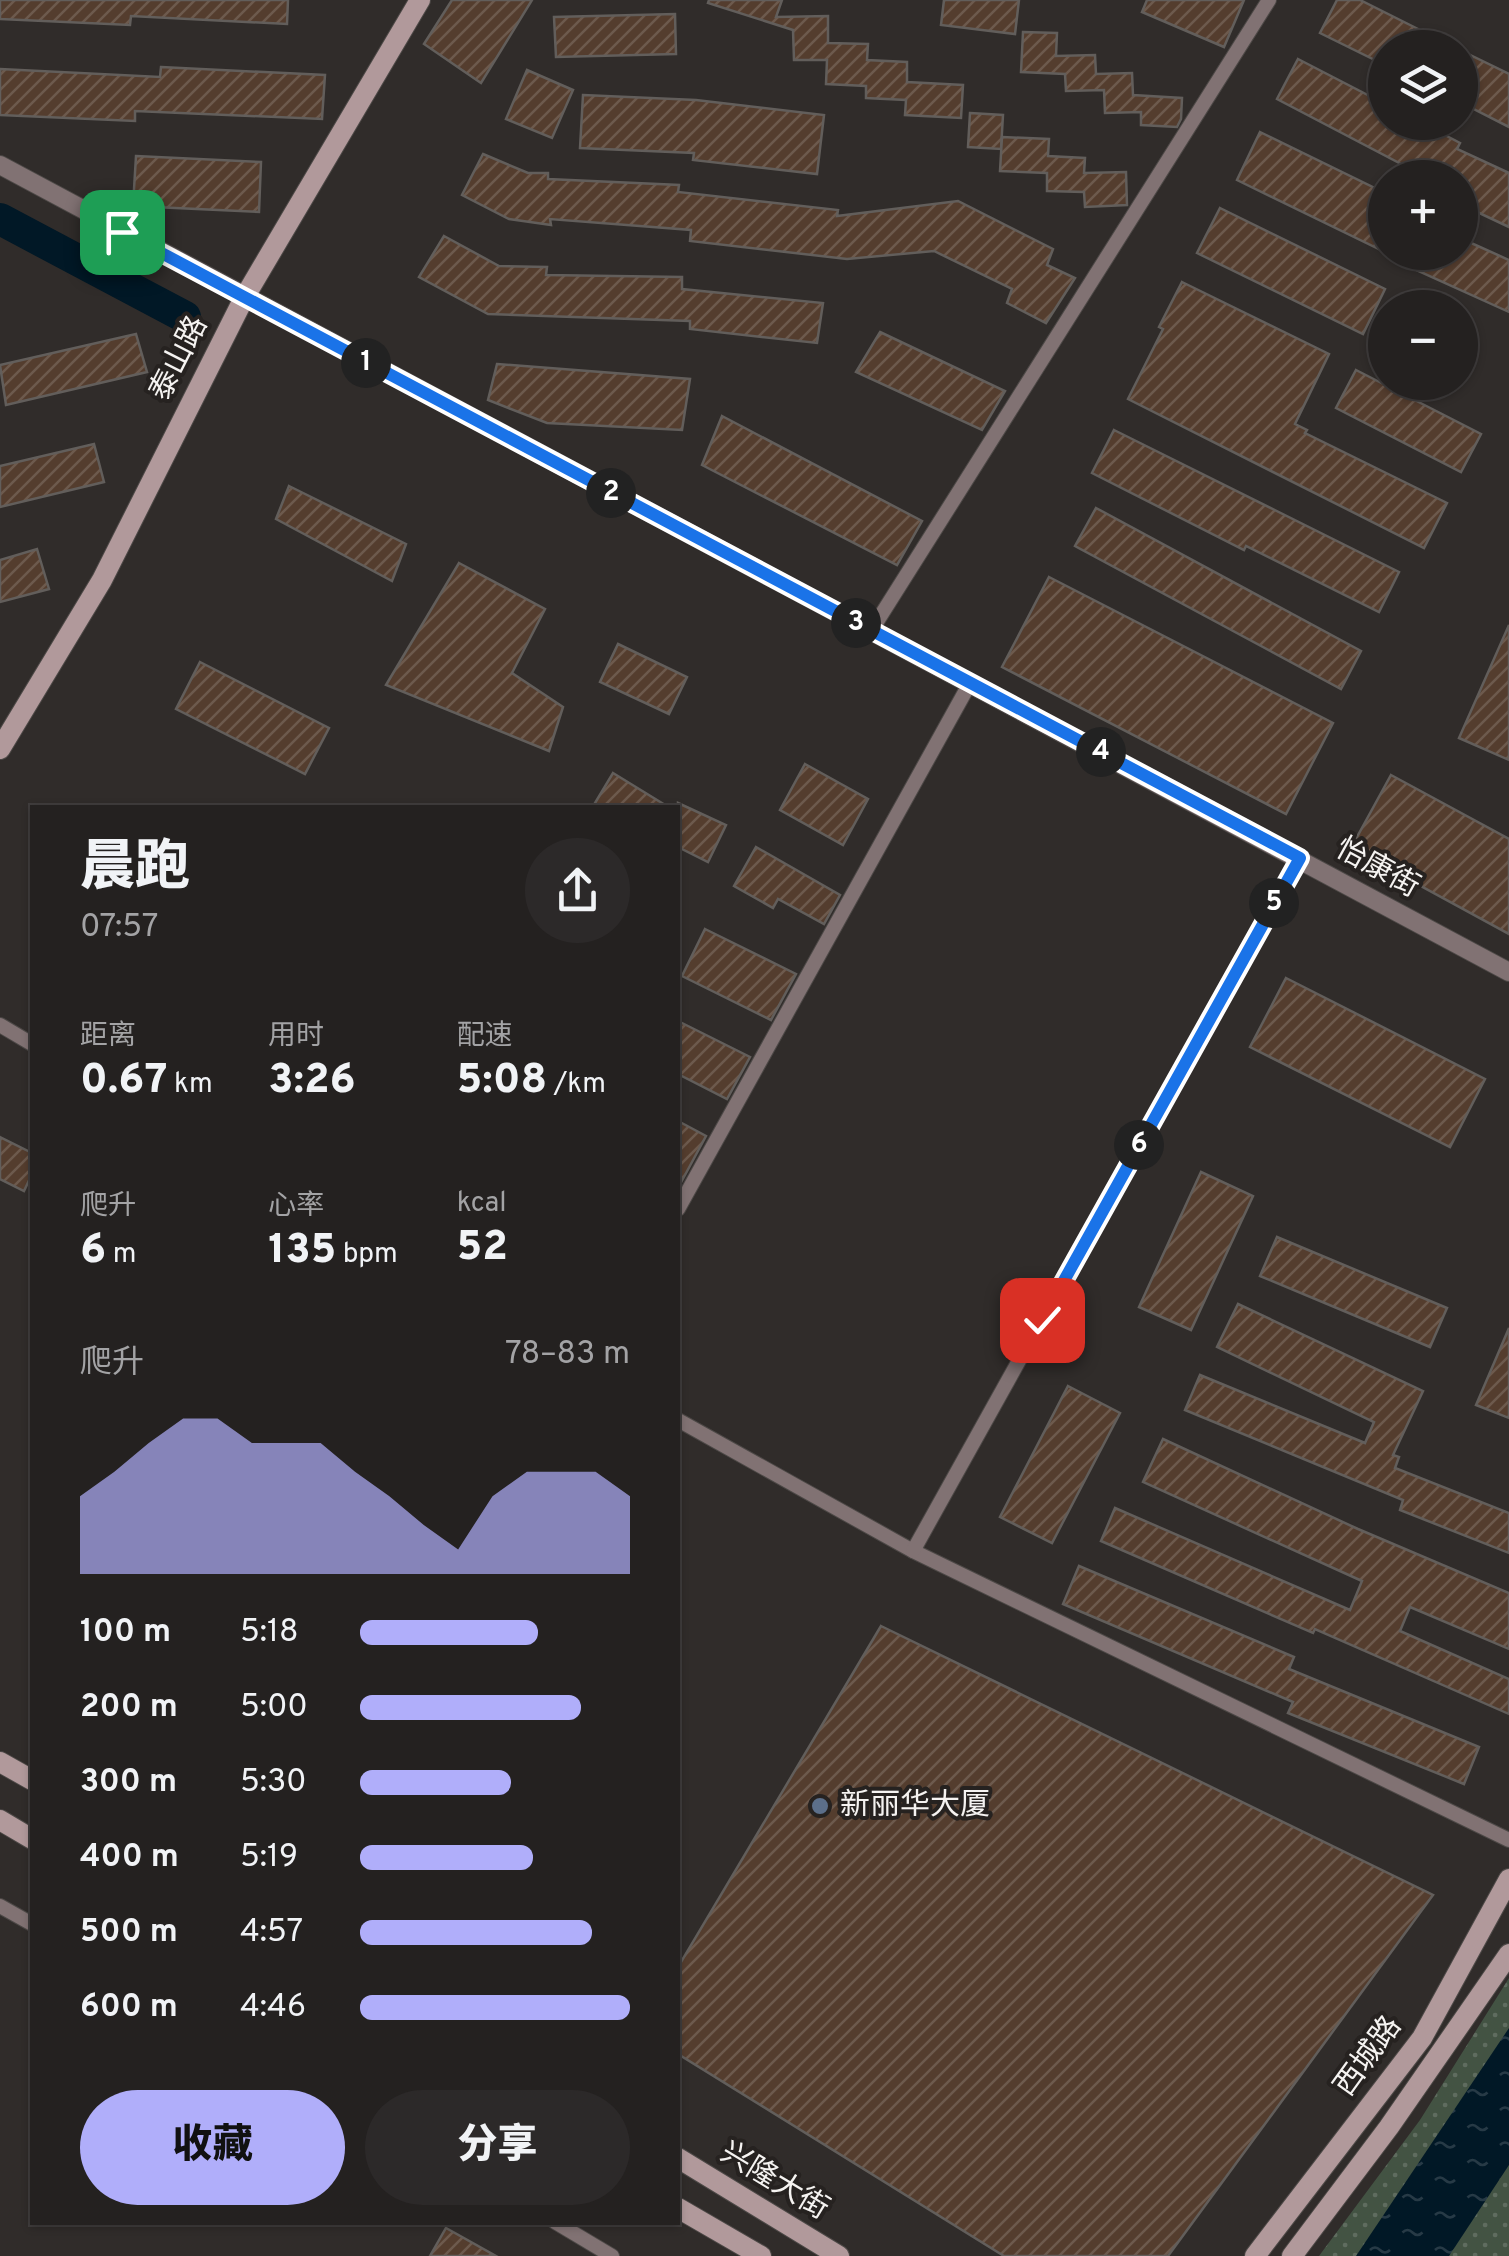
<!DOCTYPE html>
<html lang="zh">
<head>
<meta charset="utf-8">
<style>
  body { margin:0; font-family:Overpass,"Noto Sans SC",sans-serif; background:#2c2929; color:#f1f3f6; height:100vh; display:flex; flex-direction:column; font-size:38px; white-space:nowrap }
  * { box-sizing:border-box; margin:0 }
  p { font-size:32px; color:#a3a3a5 }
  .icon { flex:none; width:55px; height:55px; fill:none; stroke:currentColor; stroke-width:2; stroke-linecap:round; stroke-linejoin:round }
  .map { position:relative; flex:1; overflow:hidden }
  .drawer { position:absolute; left:30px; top:805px; width:650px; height:1420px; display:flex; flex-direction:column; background:#242120; border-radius:0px; box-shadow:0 2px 8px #0004,0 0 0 2px #413e3e }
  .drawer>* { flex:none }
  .fabs { position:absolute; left:1368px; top:30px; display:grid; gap:20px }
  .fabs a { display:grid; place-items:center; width:110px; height:110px; border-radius:50%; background:#242120; box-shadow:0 2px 8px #0004,0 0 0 2px #413e3e; font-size:50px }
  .pin { position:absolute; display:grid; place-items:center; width:85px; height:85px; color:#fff; margin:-42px; border-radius:20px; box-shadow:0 5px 15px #0006 }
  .km { position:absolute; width:50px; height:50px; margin:-25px; border-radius:50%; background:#222; color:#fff; font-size:28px; line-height:50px; text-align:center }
  .round { display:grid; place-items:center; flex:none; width:105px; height:105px; border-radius:52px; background:#2c2929 }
  .headline { display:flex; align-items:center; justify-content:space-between; height:170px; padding:0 50px }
  h1 { font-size:55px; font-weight:800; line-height:75px }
  .metrics { display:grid; grid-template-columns:repeat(3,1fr); gap:15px; height:170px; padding:10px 50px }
  .metrics div { display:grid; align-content:center }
  .metrics b { font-size:42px; font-weight:800 }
  .metrics small { font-size:28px; font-weight:400 }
  .metrics p { font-size:28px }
  .chart { height:280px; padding:20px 50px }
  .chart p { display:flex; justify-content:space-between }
  .chart svg { width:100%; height:180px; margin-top:10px; fill:#b0aefa; opacity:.7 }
  .primary-button { display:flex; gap:20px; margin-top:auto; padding:20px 50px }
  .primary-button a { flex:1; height:115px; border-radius:60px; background:#b0aefa; color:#111; font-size:40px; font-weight:800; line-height:115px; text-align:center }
  .primary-button a+a { background:#2c2929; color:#f1f3f6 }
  ul { padding:0 50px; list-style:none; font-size:32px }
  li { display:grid; grid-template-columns:160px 120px 1fr; align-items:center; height:75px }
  li i { height:25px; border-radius:12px; background:#b0aefa }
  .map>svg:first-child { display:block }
  .green { fill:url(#green-dots) }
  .water { fill:url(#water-ripples) }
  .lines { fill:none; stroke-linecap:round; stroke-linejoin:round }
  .river { stroke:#011826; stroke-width:32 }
  .building { fill:url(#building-hatch); stroke:#625e5b; stroke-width:2.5 }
  .minor-casing { stroke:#4c4846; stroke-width:16 }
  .tertiary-casing { stroke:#4c4846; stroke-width:20 }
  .secondary-casing { stroke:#4c4846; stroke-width:22 }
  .minor { stroke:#817273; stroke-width:14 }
  .tertiary { stroke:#817273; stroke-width:18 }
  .secondary { stroke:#b1999b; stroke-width:20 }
  .route-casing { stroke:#fff; stroke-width:20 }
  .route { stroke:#1a73e8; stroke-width:12 }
  .service-dot { fill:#5c6f8a; stroke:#262220; stroke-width:4 }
  .labels { text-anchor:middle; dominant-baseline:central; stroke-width:8; stroke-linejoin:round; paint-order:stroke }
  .street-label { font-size:30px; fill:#f5f3f1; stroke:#262220 }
  .poi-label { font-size:30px; fill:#f5f3f1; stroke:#262220; text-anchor:start }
</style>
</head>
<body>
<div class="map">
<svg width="1509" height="2256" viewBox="0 0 1509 2256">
  <defs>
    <pattern id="green-dots" width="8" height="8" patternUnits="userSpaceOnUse" patternTransform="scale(2.5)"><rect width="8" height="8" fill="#435343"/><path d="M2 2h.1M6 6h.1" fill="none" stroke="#5f6c5f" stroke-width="1.8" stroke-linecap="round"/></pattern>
    <pattern id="water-ripples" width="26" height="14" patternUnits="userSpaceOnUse" patternTransform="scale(2.5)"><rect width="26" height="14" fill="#011826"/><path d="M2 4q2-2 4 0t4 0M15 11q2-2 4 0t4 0" fill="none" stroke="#273a46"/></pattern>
    <pattern id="building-hatch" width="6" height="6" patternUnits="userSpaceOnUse" patternTransform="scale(2.5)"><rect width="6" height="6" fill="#543d2e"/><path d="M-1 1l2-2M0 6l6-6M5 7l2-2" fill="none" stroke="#6d5a4d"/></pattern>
  </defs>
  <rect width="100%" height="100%" fill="#302c2a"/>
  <path class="green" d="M1509,1978V2256H1319L1420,2120Z"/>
  <path class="water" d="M1509,2028V2165L1449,2256H1356Z"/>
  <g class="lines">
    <path class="river" d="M0,219L185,317"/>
  </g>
  <g class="building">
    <path d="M0,0H288L287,24L131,16L130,25L0,19Z"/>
    <path d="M452,0H532L481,83L424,44Z"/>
    <path d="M709,0H782L776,17L828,16V43L868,44L867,60L907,62V82L963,85L961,118L905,115L906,100L866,98V86L826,84L827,60H794L793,30L708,3Z"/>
    <path d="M944,0H1019L1015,34L941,25Z"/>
    <path d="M1147,0H1244L1224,47L1142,12Z"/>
    <path d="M1337,0H1360L1456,48H1385V65L1320,33Z"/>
    <path d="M675,14L676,54L556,57L554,17Z"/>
    <path d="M1023,32L1057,33L1056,56L1095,55L1096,74L1132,73L1133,95L1182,98L1181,119L1177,127L1141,125V112L1105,113L1104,90L1066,91L1065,74L1021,72Z"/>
    <path d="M1460,50L1509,74V127L1460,102Z"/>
    <path d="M1298,59L1385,104V122H1420L1460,143L1457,149L1509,173V227L1460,204V178H1428L1277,99Z"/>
    <path d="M161,67L325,75L322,119L135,111V121L0,115V69L160,77Z"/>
    <path d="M527,70L573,90L552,138L506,119Z"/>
    <path d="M583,95L696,100L824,115L817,174L693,160L694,153L580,148Z"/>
    <path d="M970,113L1003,115L1001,149L968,147Z"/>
    <path d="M1260,132L1385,193V252L1237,180Z"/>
    <path d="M1002,137L1049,139L1048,156L1085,158L1084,173L1126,172L1127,205L1085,207L1084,192L1047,191V173L1000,171Z"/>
    <path d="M483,154L528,173H548V179L679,185L678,192L838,210L837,216L958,201L1053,249L1047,265L1075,278L1046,323L1007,303L1012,289L934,251L847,259L690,241L691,230L550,219L551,225L509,219L462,195Z"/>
    <path d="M136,156L261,162L259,212L133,206Z"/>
    <path d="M1220,208L1385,289L1363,334L1197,253Z"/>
    <path d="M444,236L499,266L547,267L546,275L682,277V289L823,303L817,343L690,329V321L488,314L419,277Z"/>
    <path d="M1460,238L1509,260V312L1416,270L1386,252H1460Z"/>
    <path d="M1182,282L1329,354L1295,424L1307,430L1305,433L1447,503L1424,548L1128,399L1163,329L1159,327Z"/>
    <path d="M880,332L1005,391L982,430L856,372Z"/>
    <path d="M136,334L147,372L6,405L0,365Z"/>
    <path d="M497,364L690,379L682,430L547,423L488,400Z"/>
    <path d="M1356,370L1481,434L1461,472L1336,408Z"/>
    <path d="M722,416L922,521L897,565L702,465Z"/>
    <path d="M1114,430L1399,572L1379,612L1246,546L1244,550L1092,473Z"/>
    <path d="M94,444L104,482L0,507V466Z"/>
    <path d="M289,486L406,544L392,581L276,519Z"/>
    <path d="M1096,508L1361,651L1341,689L1075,546Z"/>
    <path d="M37,549L49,589L0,602V560Z"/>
    <path d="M459,563L545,609L512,673L563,707L549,751L386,685Z"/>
    <path d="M1049,577L1333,723L1286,814L1002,667Z"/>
    <path d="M1509,625V760L1459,738Z"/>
    <path d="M618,644L687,677L669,714L600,682Z"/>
    <path d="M200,662L329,728L305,774L176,709Z"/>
    <path d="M805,764L868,799L843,845L780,810Z"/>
    <path d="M613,773L670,808H592Z"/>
    <path d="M1391,775L1509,839V934L1351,848Z"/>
    <path d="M678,803L726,825L708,862L678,847Z"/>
    <path d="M756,847L840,895L824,924L778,899L773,908L734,886Z"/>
    <path d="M705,929L796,974L771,1020L682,976Z"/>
    <path d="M1286,978L1485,1079L1450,1147L1250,1047Z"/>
    <path d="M678,1021L750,1057L727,1099L678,1074Z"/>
    <path d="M678,1121L706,1136L678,1188Z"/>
    <path d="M0,1137L32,1153V1174L24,1191L0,1179Z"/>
    <path d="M1201,1172L1253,1196L1191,1330L1139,1307Z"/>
    <path d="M1277,1237L1447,1308L1430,1347L1260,1276Z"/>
    <path d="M1238,1304L1423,1391L1393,1455L1399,1457L1395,1468L1509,1513V1553L1400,1510L1403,1500L1185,1410L1200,1375L1365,1443L1374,1422L1217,1347Z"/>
    <path d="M1509,1328V1418L1476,1405Z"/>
    <path d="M1068,1386L1120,1413L1052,1543L1000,1517Z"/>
    <path d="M1163,1439L1358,1529L1509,1593V1649L1410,1607L1400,1631L1509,1679V1714L1315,1629L1313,1633L1101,1541L1115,1508L1350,1610L1362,1581L1143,1482Z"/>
    <path d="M1079,1566L1294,1657L1289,1669L1479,1747L1464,1784L1288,1713L1293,1702L1063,1604Z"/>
    <path d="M881,1626L1433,1895L1168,2256H1004L678,2054V1967Z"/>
    <path d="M446,2228L496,2256H430Z"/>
  </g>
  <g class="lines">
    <g class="minor-casing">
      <g id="minor">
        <path d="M871,631L1269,0"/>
        <path d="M0,1025L32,1044"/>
        <path d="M678,1209L970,683"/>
        <path d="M678,1420L913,1551L1509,1840"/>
        <path d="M913,1551L1299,858"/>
        <path d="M0,1906L32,1924"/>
        <path d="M555,2222L612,2256"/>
      </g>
    </g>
    <g class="tertiary-casing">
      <path id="tertiary" d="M0,165L1509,972"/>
    </g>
    <g class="secondary-casing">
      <g id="secondary">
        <path d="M0,749L102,580L244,298L420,0"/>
        <path d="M0,1762L32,1780"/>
        <path d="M0,1820L32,1839"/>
        <path d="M678,2158L839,2256"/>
        <path d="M678,2208L761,2256"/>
        <path d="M1255,2256L1422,2038L1509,1879"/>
        <path d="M1292,2256L1389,2127L1509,1954"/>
      </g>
    </g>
    <use href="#minor" class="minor"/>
    <use href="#tertiary" class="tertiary"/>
    <use href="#secondary" class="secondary"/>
  </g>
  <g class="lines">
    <g class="route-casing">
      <path id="route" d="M122,232L1300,858L1042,1320"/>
    </g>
    <use href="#route" class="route"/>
  </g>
  <circle class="service-dot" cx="820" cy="1806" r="10"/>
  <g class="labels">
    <g class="street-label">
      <text transform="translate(180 359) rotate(-63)">泰山路</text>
      <text transform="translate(1377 869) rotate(29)">怡康街</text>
      <text transform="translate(1369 2057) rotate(-54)">西城路</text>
      <text transform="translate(774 2182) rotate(31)">兴隆大街</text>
    </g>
    <g class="poi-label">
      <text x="840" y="1806">新丽华大厦</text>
    </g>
  </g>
</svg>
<div class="fabs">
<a><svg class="icon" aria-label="layers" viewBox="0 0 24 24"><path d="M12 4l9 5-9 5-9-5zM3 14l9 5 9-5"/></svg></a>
<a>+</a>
<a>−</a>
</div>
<div class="pin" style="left:122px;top:232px;background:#1e9e55"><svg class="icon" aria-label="arrive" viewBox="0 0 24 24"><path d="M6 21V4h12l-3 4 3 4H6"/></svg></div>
<div class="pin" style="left:1042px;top:1320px;background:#d93025"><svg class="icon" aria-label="check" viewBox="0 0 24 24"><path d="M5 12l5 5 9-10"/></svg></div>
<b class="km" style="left:366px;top:363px">1</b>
<b class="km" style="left:611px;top:493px">2</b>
<b class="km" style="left:856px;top:623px">3</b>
<b class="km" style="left:1101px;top:752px">4</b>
<b class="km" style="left:1274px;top:903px">5</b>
<b class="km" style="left:1139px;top:1145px">6</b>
<section class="drawer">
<div class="headline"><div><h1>晨跑</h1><p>07:57</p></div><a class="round"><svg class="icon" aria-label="share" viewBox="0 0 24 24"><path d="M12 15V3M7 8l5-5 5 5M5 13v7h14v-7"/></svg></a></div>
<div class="metrics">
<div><p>距离</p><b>0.67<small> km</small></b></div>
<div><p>用时</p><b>3:26</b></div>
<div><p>配速</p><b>5:08<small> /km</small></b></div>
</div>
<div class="metrics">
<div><p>爬升</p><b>6<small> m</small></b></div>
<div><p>心率</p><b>135<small> bpm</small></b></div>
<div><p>kcal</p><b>52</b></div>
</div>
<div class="chart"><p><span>爬升</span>78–83 m</p>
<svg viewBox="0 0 160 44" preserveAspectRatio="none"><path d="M0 44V25L10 19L20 12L30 6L40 6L50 12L60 12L70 12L80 19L90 25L100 32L110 38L120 25L130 19L140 19L150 19L160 25V44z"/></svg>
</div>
<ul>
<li><b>100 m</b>5:18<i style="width:66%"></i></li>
<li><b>200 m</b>5:00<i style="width:82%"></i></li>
<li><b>300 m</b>5:30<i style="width:56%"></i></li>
<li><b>400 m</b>5:19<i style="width:64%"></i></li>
<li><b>500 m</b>4:57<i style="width:86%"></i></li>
<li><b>600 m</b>4:46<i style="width:100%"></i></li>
</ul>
<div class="primary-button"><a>收藏</a><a>分享</a></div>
</section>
</div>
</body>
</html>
